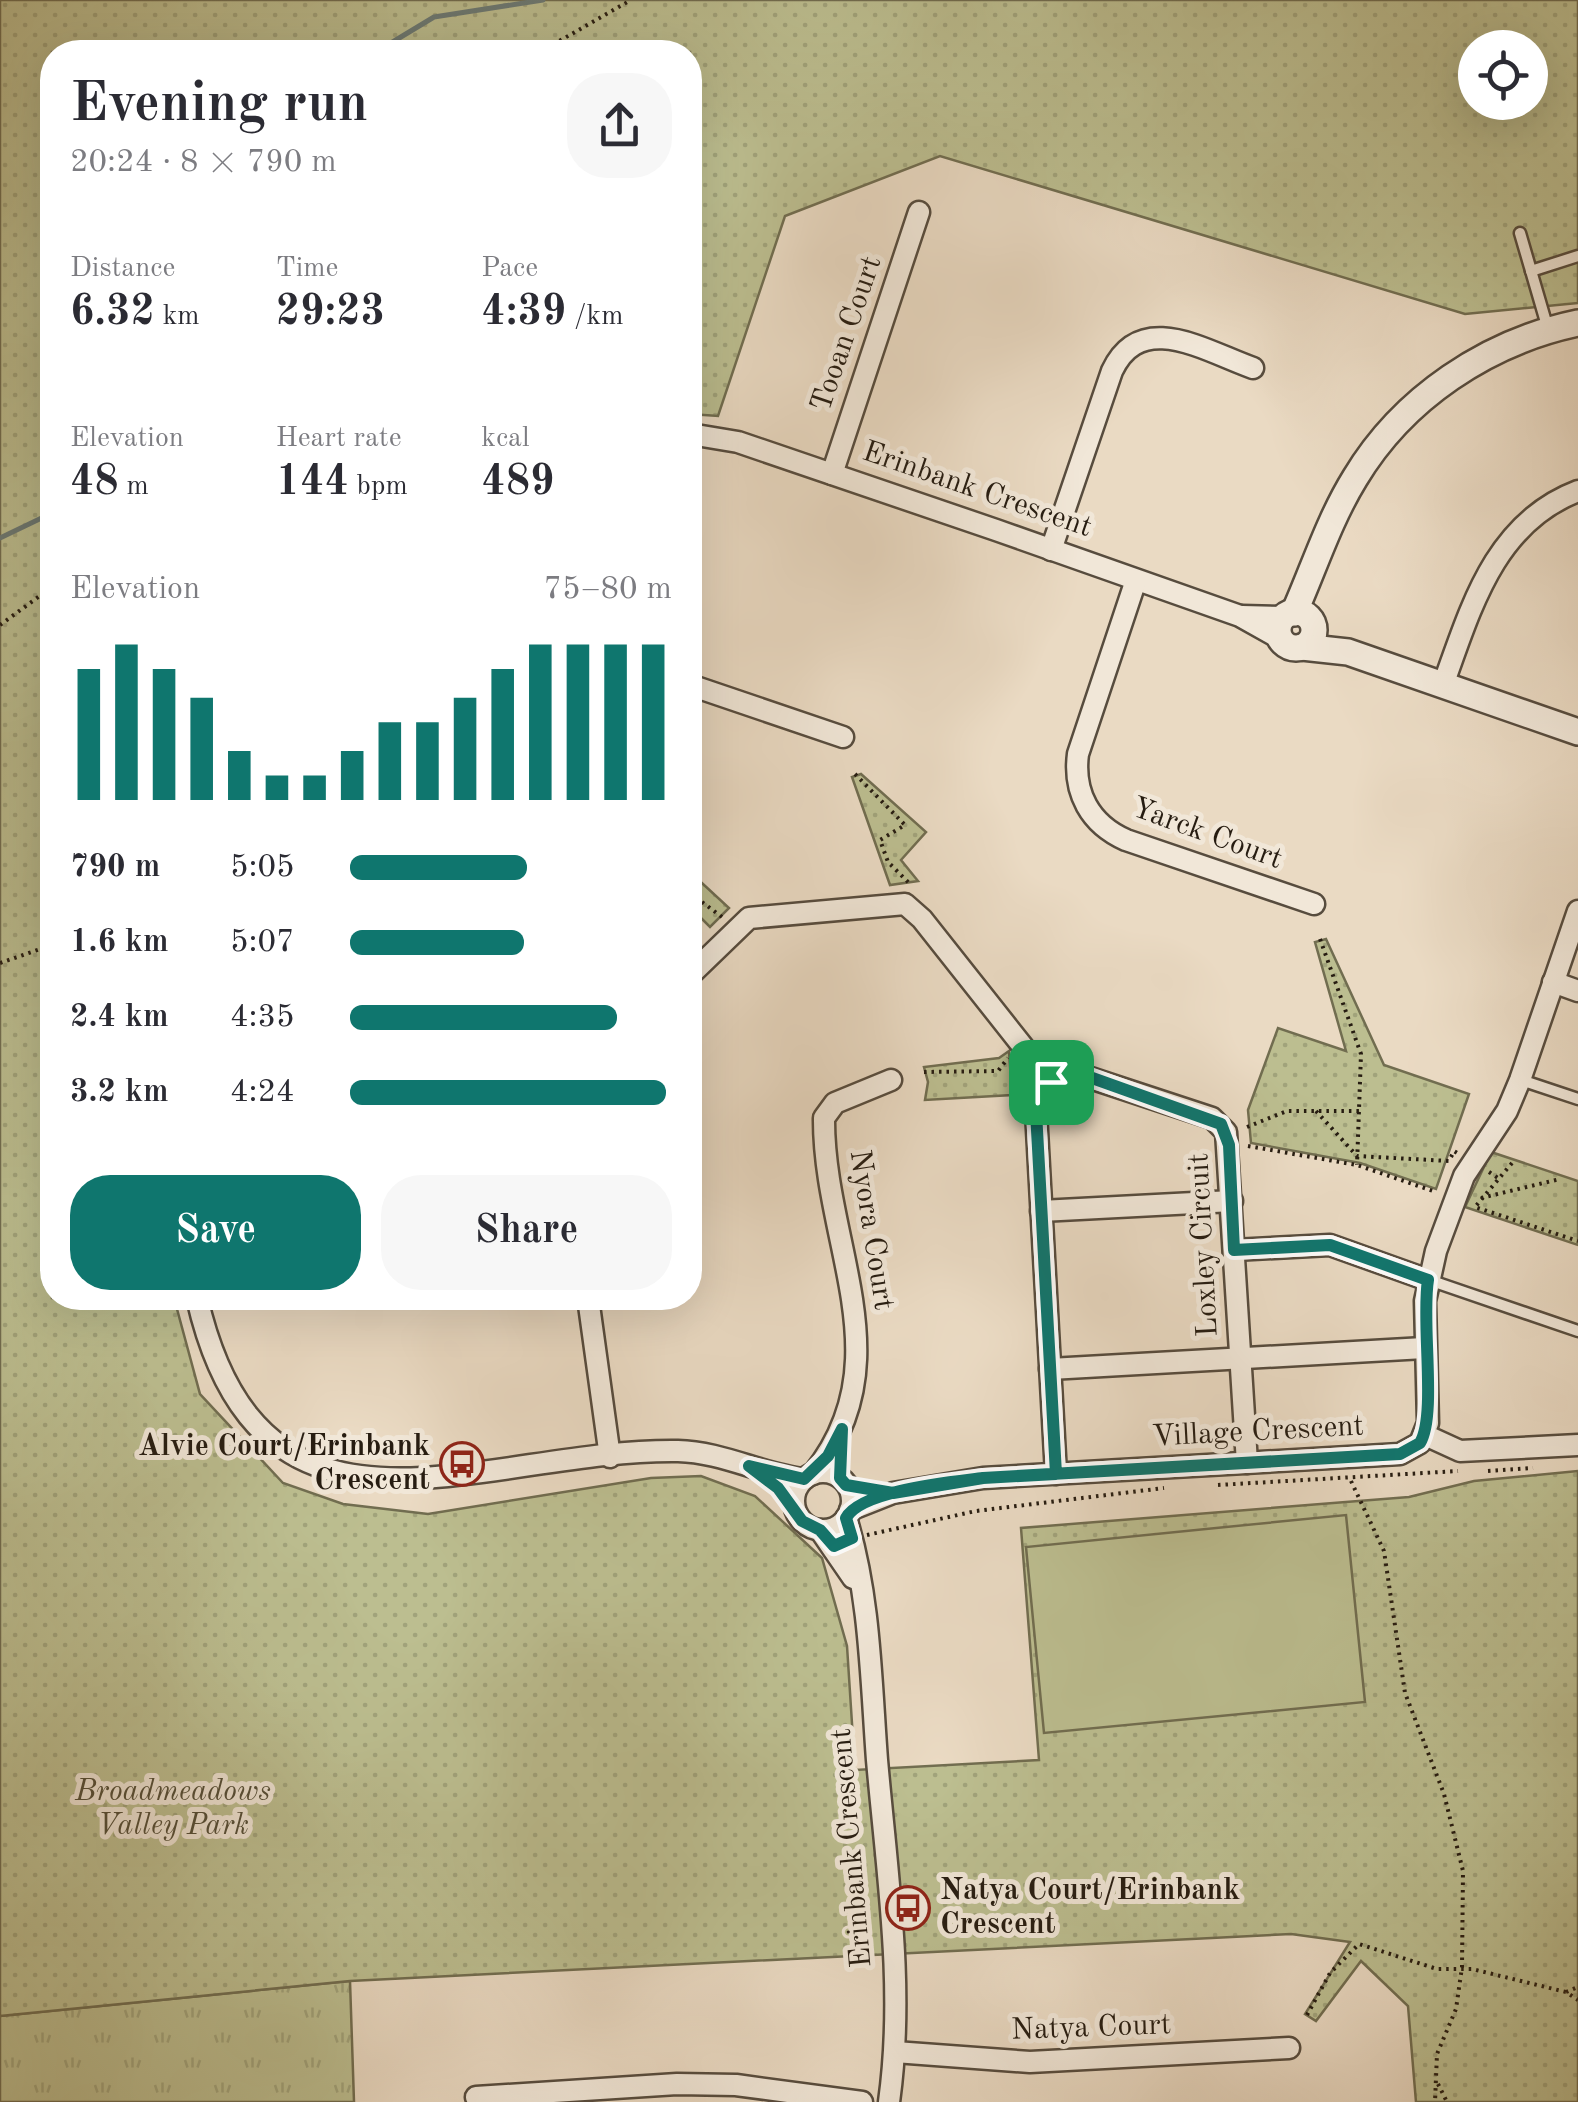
<!DOCTYPE html>
<html lang="en">
<head>
<meta charset="utf-8">
<style>
  body { margin:0; font-family:"Old Standard TT",serif; background:#f7f7f7; color:#2b2b33; height:100vh; display:flex; flex-direction:column; font-size:38px; white-space:nowrap }
  * { box-sizing:border-box; margin:0 }
  p { font-size:32px; color:#7c7c81 }
  .icon { flex:none; width:55px; height:55px; fill:none; stroke:currentColor; stroke-width:2; stroke-linecap:round; stroke-linejoin:round }
  .map { position:relative; flex:1; overflow:hidden }
  .drawer { position:absolute; left:40px; top:40px; width:662px; height:1270px; display:flex; flex-direction:column; background:#fff; border-radius:40px; box-shadow:0 10px 40px #0002 }
  .drawer>* { flex:none }
  .tools { position:absolute; left:1458px; top:30px; display:grid; gap:20px }
  .tools a { display:grid; place-items:center; width:90px; height:90px; border-radius:50%; background:#fff; box-shadow:0 10px 40px #0002; font-size:50px }
  .pin { position:absolute; display:grid; place-items:center; width:85px; height:85px; color:#fff; margin:-42px; border-radius:20px; box-shadow:0 5px 15px #0006 }
  .round { display:grid; place-items:center; flex:none; width:105px; height:105px; border-radius:40px; background:#f7f7f7 }
  .summary { display:flex; align-items:center; justify-content:space-between; height:170px; padding:0 30px }
  h1 { font-size:55px; font-weight:800; line-height:75px }
  .metrics { display:grid; grid-template-columns:repeat(3,1fr); gap:15px; height:170px; padding:10px 30px }
  .metrics div { display:grid; align-content:center }
  .metrics b { font-size:42px; font-weight:800 }
  .metrics small { font-size:28px; font-weight:400 }
  .metrics p { font-size:28px }
  .chart { height:280px; padding:20px 30px }
  .chart p { display:flex; justify-content:space-between }
  .chart svg { width:100%; height:180px; margin-top:10px; stroke:#0f766e; stroke-width:6 }
  .action { display:flex; gap:20px; margin-top:auto; padding:20px 30px }
  .action a { flex:1; height:115px; border-radius:40px; background:#0f766e; color:#fff; font-size:40px; font-weight:800; line-height:115px; text-align:center }
  .action a+a { background:#f7f7f7; color:#2b2b33 }
  ul { padding:0 30px; list-style:none; font-size:32px }
  li { display:grid; grid-template-columns:160px 120px 1fr; align-items:center; height:75px }
  li i { height:25px; border-radius:12px; background:#0f766e }
  .map>svg:first-child { display:block }
  .grass { fill:url(#grass-tufts); stroke:#716d50; stroke-width:2.5 }
  .park { fill:url(#park-dots); stroke:#716d50; stroke-width:2.5; fill-rule:evenodd }
  .garden { fill:#bcbe90; stroke:#716d50; stroke-width:2.5 }
  .lines { fill:none; stroke-linecap:round; stroke-linejoin:round }
  .stream { stroke:#6b7a76; stroke-width:5 }
  .service-casing { stroke:#574c3e; stroke-width:15 }
  .minor-casing { stroke:#574c3e; stroke-width:25 }
  .tertiary-casing { stroke:#574c3e; stroke-width:30 }
  .path { stroke:#261c11; stroke-width:4; stroke-dasharray:2.5 5; stroke-linecap:butt }
  .service { stroke:#f1e7d8; stroke-width:10 }
  .minor { stroke:#f1e7d8; stroke-width:20 }
  .tertiary { stroke:#f1e7d8; stroke-width:25 }
  .route-casing { stroke:#fff; stroke-width:20 }
  .route { stroke:#0f766e; stroke-width:12 }
  .labels { text-anchor:middle; dominant-baseline:central; stroke-width:10; stroke-linejoin:round; paint-order:stroke }
  .street-label { font-size:30px; fill:#261c11; stroke:#f1e7d8 }
  .poi-label { font-size:30px; font-weight:bold; fill:#261c11; stroke:#f1e7d8; text-anchor:end }
  .park-label { font-size:30px; font-style:italic; fill:#534d37; stroke:#f1e7d8 }
</style>
</head>
<body>
<div class="map">
<svg width="1578" height="2102" viewBox="0 0 1578 2102">
  <defs>
    <pattern id="grass-tufts" width="24" height="20" patternUnits="userSpaceOnUse" patternTransform="scale(2.5)"><rect width="24" height="20" fill="#bcbe90"/><path d="M3 7l-1-3M5 7V3M7 7l1-3M15 17l-1-3M17 17v-4M19 17l1-3" fill="none" stroke="#a1a37b"/></pattern>
    <pattern id="park-dots" width="8" height="8" patternUnits="userSpaceOnUse" patternTransform="scale(2.5)"><rect width="8" height="8" fill="#bcbe90"/><path d="M2 2h.1M6 6h.1" fill="none" stroke="#a1a37b" stroke-width="1.8" stroke-linecap="round"/></pattern>
  </defs>
  <rect width="100%" height="100%" fill="#eadac3"/>
  <filter id="stains"><feTurbulence type="fractalNoise" baseFrequency=".002" numOctaves="4"/><feColorMatrix values="0 0 0 0 .2 0 0 0 0 .09 0 0 0 0 .02 0 0 0 .5 -.17"/></filter>
  <radialGradient id="worn" r=".72"><stop offset=".6" stop-color="#630" stop-opacity="0"/><stop offset="1" stop-color="#630" stop-opacity=".3"/></radialGradient>
  <path class="grass" d="M350,1981L354,2102H0V2016Z"/>
  <g class="park">
    <path d="M0,0H1578V303L1465,314L940,156L785,216L718,416L690,414V52H52V1298H174L200,1394L283,1483L343,1504L428,1514L651,1478L701,1476L755,1496L822,1558L847,1646L855,1770L1039,1760L1021,1528L1409,1497L1474,1481L1578,1471V2102H1416L1408,2006L1361,1961L1316,2021L1305,2014L1350,1942L1291,1934L350,1981L0,2016ZM1475,48H1530V102H1475Z"/>
    <path d="M861,774L926,832L901,860L918,881L890,885L852,777Z"/>
    <path d="M690,872L729,908L710,927L690,907Z"/>
    <path d="M1326,939L1384,1065L1469,1094L1436,1189L1360,1163L1251,1143L1248,1110L1278,1028L1346,1051L1315,942Z"/>
    <path d="M1009,1051L1012,1095L925,1100L928,1082L924,1067L999,1058Z"/>
    <path d="M1491,1152L1578,1181V1245L1465,1207Z"/>
  </g>
  <path class="garden" d="M1346,1515L1365,1702L1044,1733L1026,1547Z"/>
  <g class="lines">
    <g class="stream">
      <path d="M376,52L434,17L543,0"/>
      <path d="M0,538L52,513"/>
    </g>
    <g class="service-casing">
      <g id="service">
        <path d="M1520,233L1548,329"/>
        <path d="M1531,271L1578,256"/>
        <path d="M1521,1080L1578,1099"/>
        <path d="M1429,1280L1578,1331"/>
      </g>
    </g>
    <g class="minor-casing">
      <g id="minor">
        <path d="M690,434L738,442L996,530L1240,616L1281,639"/>
        <path d="M832,474L919,212"/>
        <path d="M1051,550L1112,371C1141,309 1205,351 1253,368"/>
        <path d="M1136,580L1078,754C1073,793 1090,824 1126,840L1314,904"/>
        <path d="M1242,616L1285,617"/>
        <path d="M690,685L843,737"/>
        <path d="M1443,685C1471,608 1494,523 1578,491"/>
        <path d="M690,975L749,918L905,904L922,919L1051,1082"/>
        <path d="M1553,982L1578,991"/>
        <path d="M1041,1211L1232,1201"/>
        <path d="M1234,1250L1330,1245L1428,1280"/>
        <path d="M197,1298C261,1578 483,1448 678,1451C722,1452 761,1474 804,1479"/>
        <path d="M588,1298L610,1457"/>
        <path d="M1050,1369L1424,1348"/>
        <path d="M1425,1435L1460,1451L1578,1445"/>
        <circle cx="823" cy="1501" r="29"/>
        <path d="M813,1474C904,1361 823,1244 824,1118L835,1103L891,1080"/>
        <path d="M1056,1474L1036,1112L1047,1085L1072,1072L1212,1118L1226,1132L1247,1463"/>
        <path d="M850,1510L893,1493L983,1478L1400,1454L1420,1443L1428,1423L1425,1301L1436,1251L1464,1176L1507,1111L1520,1080L1578,911"/>
        <path d="M846,1518C870,1595 871,1680 877,1760C887,1874 905,1988 889,2102"/>
        <path d="M820,1530L853,1578"/>
        <path d="M895,2052L1030,2062L1289,2048"/>
        <path d="M476,2097L677,2084L736,2085L862,2102"/>
      </g>
    </g>
    <g class="tertiary-casing">
      <g id="tertiary">
        <circle cx="1296" cy="630" r="18"/>
        <path d="M1294,613C1314,568 1329,520 1355,478C1403,398 1487,342 1578,323"/>
        <path d="M1302,647L1348,652L1578,732"/>
      </g>
    </g>
    <g class="path">
      <path d="M540,52L631,0"/>
      <path d="M0,625L52,587"/>
      <path d="M855,774L905,825L880,840L888,862L911,885"/>
      <path d="M690,893L722,917"/>
      <path d="M1320,939L1361,1054L1357,1165"/>
      <path d="M0,963L52,945"/>
      <path d="M924,1072L998,1071L1008,1058"/>
      <path d="M1316,1111L1357,1156L1449,1161L1454,1151L1459,1154"/>
      <path d="M1247,1127L1287,1111H1359"/>
      <path d="M1248,1146L1357,1165L1436,1192"/>
      <path d="M1512,1163L1475,1207L1578,1241"/>
      <path d="M1489,1172L1498,1178"/>
      <path d="M1481,1198L1560,1179"/>
      <path d="M1488,1471L1533,1468"/>
      <path d="M1351,1481L1384,1551L1405,1693L1444,1794L1463,1871L1462,1967L1456,2009L1437,2054L1435,2102"/>
      <path d="M1218,1485L1458,1471"/>
      <path d="M867,1535L976,1511L1164,1488"/>
      <path d="M1566,1992L1578,1987"/>
      <path d="M1307,2015L1330,1973L1359,1944L1437,1969H1472L1566,1992L1578,2000"/>
      <path d="M1438,2084L1447,2102"/>
    </g>
    <use href="#service" class="service"/>
    <use href="#minor" class="minor"/>
    <use href="#tertiary" class="tertiary"/>
  </g>
  <g class="lines">
    <g class="route-casing">
      <path id="route" d="M1051,1082L1042,1091L1036,1112L1056,1474L983,1478L893,1493L846,1485L840,1478L842,1429L828,1456L804,1479L749,1466L778,1488L802,1521L820,1530L834,1546L852,1538L846,1518C861,1490 953,1482 983,1478L1400,1454L1420,1443C1437,1415 1421,1321 1428,1280L1330,1245L1234,1250L1229,1145L1221,1124L1081,1074L1063,1075L1051,1082"/>
    </g>
    <use href="#route" class="route"/>
  </g>
  <defs>
    <g id="bus-ring" transform="scale(2.25)"><circle r="9.5" fill="#f1e7d8" stroke="#8f2418" stroke-width="1.5"/><path d="M-5-6H5V4H4V6H2V4H-2V6H-4V4H-5ZM-3.5-4V0h7V-4ZM-3.5 1.2v1.5H-2V1.2ZM2 1.2v1.5H3.5V1.2Z" fill="#8f2418"/></g>
  </defs>
  <g fill-rule="evenodd">
    <use href="#bus-ring" x="462" y="1464"/>
    <use href="#bus-ring" x="908" y="1908"/>
  </g>
  <g class="labels">
    <g class="street-label">
      <text transform="translate(847 334) rotate(-71)">Tooan Court</text>
      <text transform="translate(977 490) rotate(19)">Erinbank Crescent</text>
      <text transform="translate(1207 834) rotate(20)">Yarck Court</text>
      <text transform="translate(871 1230) rotate(81)">Nyora Court</text>
      <text transform="translate(1204 1245) rotate(-93)">Loxley Circuit</text>
      <text transform="translate(1258 1432) rotate(-3)">Village Crescent</text>
      <text transform="translate(852 1848) rotate(-95)">Erinbank Crescent</text>
      <text transform="translate(1091 2028) rotate(-2)">Natya Court</text>
    </g>
    <g class="poi-label">
      <text x="430" y="1447">Alvie Court/Erinbank<tspan x="430" dy="34">Crescent</tspan></text>
      <text x="940" y="1891" text-anchor="start">Natya Court/Erinbank<tspan x="940" dy="34">Crescent</tspan></text>
    </g>
    <g class="park-label">
      <text x="173" y="1792">Broadmeadows<tspan x="173" dy="34">Valley Park</tspan></text>
    </g>
  </g>
  <rect width="100%" height="100%" filter="url(#stains)"/>
  <rect width="100%" height="100%" fill="url(#worn)"/>
</svg>
<div class="tools">
<a><svg class="icon" aria-label="locate" viewBox="0 0 24 24"><circle cx="12" cy="12" r="6"/><path d="M12 2v4M12 18v4M2 12h4M18 12h4"/></svg></a>
</div>
<div class="pin" style="left:1051px;top:1082px;background:#1e9e55"><svg class="icon" aria-label="arrive" viewBox="0 0 24 24"><path d="M6 21V4h12l-3 4 3 4H6"/></svg></div>
<section class="drawer">
<div class="summary"><div><h1>Evening run</h1><p>20:24 · 8 × 790 m</p></div><a class="round"><svg class="icon" aria-label="share" viewBox="0 0 24 24"><path d="M12 15V3M7 8l5-5 5 5M5 13v7h14v-7"/></svg></a></div>
<div class="metrics">
<div><p>Distance</p><b>6.32<small> km</small></b></div>
<div><p>Time</p><b>29:23</b></div>
<div><p>Pace</p><b>4:39<small> /km</small></b></div>
</div>
<div class="metrics">
<div><p>Elevation</p><b>48<small> m</small></b></div>
<div><p>Heart rate</p><b>144<small> bpm</small></b></div>
<div><p>kcal</p><b>489</b></div>
</div>
<div class="chart"><p><span>Elevation</span>75–80 m</p>
<svg viewBox="0 0 160 44" preserveAspectRatio="none"><path d="M5 44V12M15 44V6M25 44V12M35 44V19M45 44V32M55 44V38M65 44V38M75 44V32M85 44V25M95 44V25M105 44V19M115 44V12M125 44V6M135 44V6M145 44V6M155 44V6"/></svg>
</div>
<ul>
<li><b>790 m</b>5:05<i style="width:55%"></i></li>
<li><b>1.6 km</b>5:07<i style="width:54%"></i></li>
<li><b>2.4 km</b>4:35<i style="width:83%"></i></li>
<li><b>3.2 km</b>4:24<i style="width:98%"></i></li>
</ul>
<div class="action"><a>Save</a><a>Share</a></div>
</section>
</div>
</body>
</html>
